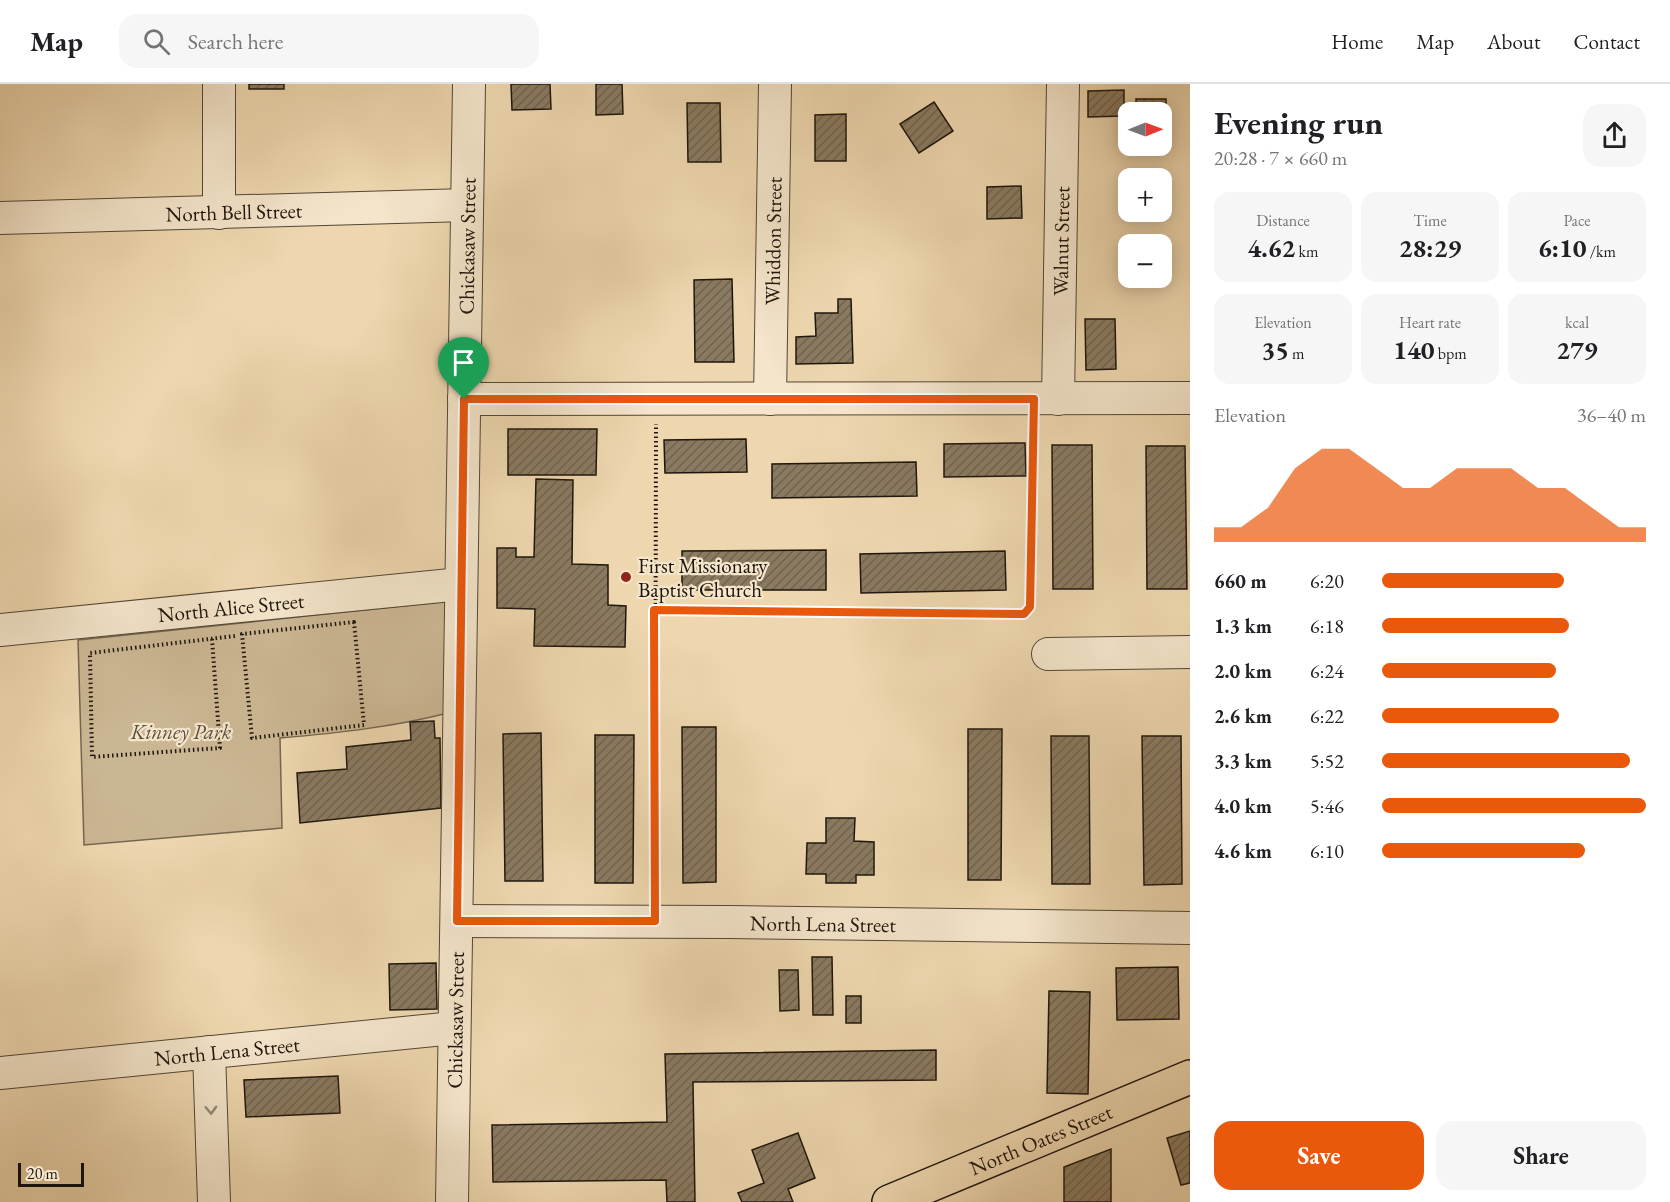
<!DOCTYPE html>
<html lang="en">
<head>
<meta charset="utf-8">
<style>
  body { margin:0; font-family:"EB Garamond",serif; background:#f6f6f6; color:#202124; height:100vh; display:flex; flex-direction:column; font-size:22px; white-space:nowrap }
  * { box-sizing:border-box; margin:0 }
  p { font-size:20px; color:#757577 }
  .icon { flex:none; width:33px; height:33px; fill:none; stroke:currentColor; stroke-width:2; stroke-linecap:round; stroke-linejoin:round }
  .map { position:relative; flex:1; overflow:hidden }
  .sheet { display:flex; flex-direction:column; background:#fff; width:480px }
  .sheet>* { flex:none }
  .needle { width:39px; rotate:89deg }
  .fabs { position:absolute; left:1118px; top:18px; display:grid; gap:12px }
  .fabs a { display:grid; place-items:center; width:54px; height:54px; border-radius:12px; background:#fff; box-shadow:0 3px 15px #0003; font-size:30px }
  .scale { position:absolute; left:18px; bottom:15px; width:66px; box-sizing:border-box; padding-left:6px; border:3px solid #1e160d; border-top:0; font-size:16px; line-height:21px; white-space:nowrap; color:#1e160d; -webkit-text-stroke:4px #f4e5cb; paint-order:stroke }
  .pin { position:absolute; display:grid; place-items:center; width:51px; height:51px; color:#fff; margin:-62px -26px; border-radius:50% 50% 50% 0; rotate:-45deg; box-shadow:0 0 6px #0007 }
  .pin .icon { rotate:45deg }
  .round { display:grid; place-items:center; flex:none; width:63px; height:63px; border-radius:18px; background:#f6f6f6 }
  .head { display:flex; align-items:center; justify-content:space-between; height:102px; padding:0 24px }
  h1 { font-size:33px; font-weight:700; line-height:45px }
  .stats { display:grid; grid-template-columns:repeat(3,1fr); gap:9px; height:102px; padding:6px 24px }
  .stats div { display:grid; align-content:center; border-radius:15px; background:#f6f6f6; text-align:center }
  .stats b { font-size:26px; font-weight:700 }
  .stats small { font-size:16px; font-weight:400 }
  .stats p { font-size:16px }
  .chart { height:168px; padding:12px 24px }
  .chart p { display:flex; justify-content:space-between }
  .chart svg { width:100%; height:108px; margin-top:6px; fill:#ea580c; opacity:.7 }
  .button { display:flex; gap:12px; margin-top:auto; padding:12px 24px }
  .button a { flex:1; height:69px; border-radius:18px; background:#ea580c; color:#fff; font-size:24px; font-weight:700; line-height:69px; text-align:center }
  .button a+a { background:#f6f6f6; color:#202124 }
  ul { padding:0 24px; list-style:none; font-size:20px }
  li { display:grid; grid-template-columns:96px 72px 1fr; align-items:center; height:45px }
  li i { height:15px; border-radius:8px; background:#ea580c }
  header { display:flex; align-items:center; gap:36px; box-sizing:border-box; height:84px; padding:0 30px; background:#fff; border-bottom:2px solid #e0e0e0 }
  header strong { font-size:28px }
  nav { display:flex; gap:33px; margin-inline-start:auto; font-size:21px }
  .search { width:420px; height:54px; background:#f6f6f6; display:flex; align-items:center; gap:15px; box-sizing:border-box; padding:0 21px; border-radius:18px; color:#757577; font-size:22px }
  main { display:flex; flex:1; min-height:0 }
  .map>svg:first-child { display:block }
  .park { fill:#cbb693; stroke:#746650; stroke-width:1.5 }
  .building { fill:url(#building-hatch); stroke:#1e160d; stroke-width:1.5 }
  .lines { fill:none; stroke-linecap:round; stroke-linejoin:round }
  .minor-casing { stroke:#524636; stroke-width:34 }
  .major-casing { stroke:#1e160d; stroke-width:36 }
  .path { stroke:#1e160d; stroke-width:4; stroke-dasharray:1.5 3; stroke-linecap:butt }
  .minor { stroke:#f4e5cb; stroke-width:32 }
  .major { stroke:#eed7af; stroke-width:33 }
  .oneway { stroke:#948876 }
  .route-casing { stroke:#fff; stroke-width:12 }
  .route { stroke:#ea580c; stroke-width:8 }
  .poi-dot { fill:#8f2418; stroke:#f4e5cb; stroke-width:2 }
  .labels { text-anchor:middle; dominant-baseline:central; stroke-width:4.5; stroke-linejoin:round; paint-order:stroke }
  .street-label { font-size:21px; fill:#1e160d; stroke:#f4e5cb }
  .poi-label { font-size:21px; fill:#1e160d; stroke:#f4e5cb; text-anchor:start }
  .park-label { font-size:21px; font-style:italic; fill:#5b4e3c; stroke:#f4e5cb }
</style>
</head>
<body>
<header>
<strong>Map</strong>
<div class="search"><svg class="icon" aria-label="search" viewBox="0 0 24 24"><circle cx="10" cy="10" r="6"/><path d="M15 15l6 6"/></svg>Search here</div>
<nav><a>Home</a><a>Map</a><a>About</a><a>Contact</a></nav>
</header>
<main>
<div class="map">
<svg width="1190" height="1118" viewBox="0 0 1190 1118">
  <defs>
    <pattern id="building-hatch" width="6" height="6" patternUnits="userSpaceOnUse" patternTransform="scale(1.5)"><rect width="6" height="6" fill="#8a7a61"/><path d="M-1 1l2-2M0 6l6-6M5 7l2-2" fill="none" stroke="#70634e"/></pattern>
  </defs>
  <rect width="100%" height="100%" fill="#eed7af"/>
  <filter id="stains"><feTurbulence type="fractalNoise" baseFrequency=".00333" numOctaves="4"/><feColorMatrix values="0 0 0 0 .2 0 0 0 0 .09 0 0 0 0 .02 0 0 0 .5 -.17"/></filter>
  <radialGradient id="worn" r=".72"><stop offset=".6" stop-color="#630" stop-opacity="0"/><stop offset="1" stop-color="#630" stop-opacity=".3"/></radialGradient>
  <path class="park" d="M451,517L448,629C393,643 338,649 280,654L282,744L84,761L78,556Z"/>
  <g class="building">
    <rect x="249" y="0" width="35" height="5"/>
    <path d="M511,0H550L551,25L512,26Z"/>
    <path d="M596,0H622L623,30L596,31Z"/>
    <path d="M1124,6V32L1088,33V7Z"/>
    <path d="M1136,15H1166V57H1161V28H1136Z"/>
    <path d="M934,18L953,47L919,69L900,40Z"/>
    <path d="M687,19H720L721,78H688Z"/>
    <path d="M846,30V77H815V31Z"/>
    <path d="M1021,102L1022,134L987,135V103Z"/>
    <path d="M732,195L734,278H695L694,196Z"/>
    <path d="M838,215H851L853,279L796,280V253L816,252L815,229H838Z"/>
    <path d="M1085,235H1115L1116,285L1086,286Z"/>
    <path d="M508,345H597L596,391H508Z"/>
    <path d="M746,355L747,388L665,389L664,356Z"/>
    <path d="M1025,359L1026,392L944,393V360Z"/>
    <path d="M1052,361H1092L1093,505H1053Z"/>
    <path d="M1146,362H1185L1187,505H1147Z"/>
    <path d="M916,378L917,412L772,414V380Z"/>
    <path d="M536,395L573,396L572,480L608,481V521L626,522L625,563L534,562L535,525L497,524V464H516V473H534Z"/>
    <path d="M826,466V506H682V467Z"/>
    <path d="M1005,467L1006,506L861,509L860,470Z"/>
    <path d="M434,637L435,654H440L441,724L300,739L297,689L347,685L346,663L411,656L410,638Z"/>
    <path d="M682,643H716V798L683,799Z"/>
    <path d="M968,645H1002L1001,796H968Z"/>
    <path d="M541,649L543,797H505L503,650Z"/>
    <path d="M595,651H634L633,799H595Z"/>
    <path d="M1051,652H1089L1090,800H1052Z"/>
    <path d="M1142,652H1181L1182,800L1144,801Z"/>
    <path d="M826,734H855L854,757L874,758V791H856V799H826V790H806L807,759H826Z"/>
    <path d="M812,873H832L833,931H813Z"/>
    <path d="M436,879L437,925L390,926L389,880Z"/>
    <path d="M1178,883L1179,935L1117,936L1116,884Z"/>
    <path d="M779,886H798L799,926L780,927Z"/>
    <path d="M1049,907L1090,908L1088,1010L1047,1009Z"/>
    <rect x="846" y="912" width="15" height="27"/>
    <path d="M936,966V996L693,998L695,1118H667L666,1096L493,1098L492,1041L667,1038L665,970Z"/>
    <path d="M338,992L340,1029L246,1033L244,996Z"/>
    <path d="M1190,1047V1099L1181,1101L1167,1054Z"/>
    <path d="M798,1049L815,1094L788,1105L793,1118H742L738,1109L764,1099L752,1066Z"/>
    <path d="M1111,1065V1118H1064V1083Z"/>
  </g>
  <g class="lines">
    <g class="minor-casing">
      <g id="minor">
        <path d="M219,129V0"/>
        <path id="s1" d="M0,134L467,121"/>
        <path d="M464,315L1190,314"/>
        <path id="s2" d="M770,315L775,0"/>
        <path id="s3" d="M1058,315L1063,0"/>
        <path id="s4" d="M0,546L461,500"/>
        <path d="M1048,570L1190,568"/>
        <path id="s5" d="M457,837L730,838L1190,844"/>
        <path d="M209,968L214,1118"/>
        <path id="s6" d="M0,989L454,944"/>
        <path id="s7" d="M452,1118L469,0"/>
      </g>
    </g>
    <g class="major-casing">
      <g id="major">
        <path id="s8" d="M889,1118L1190,993"/>
      </g>
    </g>
    <g class="path">
      <path d="M654,526L1024,530L1030,523L1034,340"/>
      <path d="M354,538L364,641L252,654L242,550Z"/>
      <path d="M212,555L220,664L92,673L90,569L235,552"/>
      <path d="M655,813L656,340"/>
    </g>
    <use href="#minor" class="minor"/>
    <use href="#major" class="major"/>
  </g>
  <defs><path id="oneway-chevron" d="M-2-3.5L2.5 0L-2 3.5" fill="none" stroke-width="1.6" stroke-linecap="round" stroke-linejoin="round" transform="scale(1.5)"/></defs>
  <use class="oneway" href="#oneway-chevron" transform="translate(211 1026) rotate(88)"/>
  <g class="lines">
    <g class="route-casing">
      <path id="route" d="M464,315H1034L1030,523L1024,530L654,526L655,837H457Z"/>
    </g>
    <use href="#route" class="route"/>
  </g>
  <circle class="poi-dot" cx="626" cy="493" r="6"/>
  <g class="labels">
    <g class="street-label">
      <text stroke="none"><textPath href="#s1" startOffset="234">North Bell Street</textPath></text>
      <text stroke="none"><textPath href="#s2" startOffset="158">Whiddon Street</textPath></text>
      <text stroke="none"><textPath href="#s3" startOffset="158">Walnut Street</textPath></text>
      <text stroke="none"><textPath href="#s7" startOffset="956">Chickasaw Street</textPath></text>
      <text stroke="none"><textPath href="#s4" startOffset="232">North Alice Street</textPath></text>
      <text stroke="none"><textPath href="#s5" startOffset="366">North Lena Street</textPath></text>
      <text stroke="none"><textPath href="#s7" startOffset="182">Chickasaw Street</textPath></text>
      <text stroke="none"><textPath href="#s6" startOffset="228">North Lena Street</textPath></text>
      <text stroke="none"><textPath href="#s8" startOffset="164">North Oates Street</textPath></text>
    </g>
    <g class="poi-label">
      <text x="638" y="481">First Missionary<tspan x="638" dy="24">Baptist Church</tspan></text>
    </g>
    <g class="park-label">
      <text x="181" y="647">Kinney Park</text>
    </g>
  </g>
  <rect width="100%" height="100%" filter="url(#stains)"/>
  <rect width="100%" height="100%" fill="url(#worn)"/>
</svg>
<div class="fabs">
<a><svg class="needle" viewBox="-14 -14 28 28"><path d="M0-13l5 13h-10z" fill="#e53935"/><path d="M0 13l5-13h-10z" fill="#757577"/></svg></a>
<a>+</a>
<a>−</a>
</div>
<div class="scale">20 m</div>
<div class="pin" style="left:464px;top:315px;background:#1e9e55"><svg class="icon" aria-label="arrive" viewBox="0 0 24 24"><path d="M6 21V4h12l-3 4 3 4H6"/></svg></div>
</div>
<section class="sheet">
<div class="head"><div><h1>Evening run</h1><p>20:28 · 7 × 660 m</p></div><a class="round"><svg class="icon" aria-label="share" viewBox="0 0 24 24"><path d="M12 15V3M7 8l5-5 5 5M5 13v7h14v-7"/></svg></a></div>
<div class="stats">
<div><p>Distance</p><b>4.62<small> km</small></b></div>
<div><p>Time</p><b>28:29</b></div>
<div><p>Pace</p><b>6:10<small> /km</small></b></div>
</div>
<div class="stats">
<div><p>Elevation</p><b>35<small> m</small></b></div>
<div><p>Heart rate</p><b>140<small> bpm</small></b></div>
<div><p>kcal</p><b>279</b></div>
</div>
<div class="chart"><p><span>Elevation</span>36–40 m</p>
<svg viewBox="0 0 160 44" preserveAspectRatio="none"><path d="M0 44V38L10 38L20 30L30 14L40 6L50 6L60 14L70 22L80 22L90 14L100 14L110 14L120 22L130 22L140 30L150 38L160 38V44z"/></svg>
</div>
<ul>
<li><b>660 m</b>6:20<i style="width:69%"></i></li>
<li><b>1.3 km</b>6:18<i style="width:71%"></i></li>
<li><b>2.0 km</b>6:24<i style="width:66%"></i></li>
<li><b>2.6 km</b>6:22<i style="width:67%"></i></li>
<li><b>3.3 km</b>5:52<i style="width:94%"></i></li>
<li><b>4.0 km</b>5:46<i style="width:100%"></i></li>
<li><b>4.6 km</b>6:10<i style="width:77%"></i></li>
</ul>
<div class="button"><a>Save</a><a>Share</a></div>
</section>
</main>
</body>
</html>
